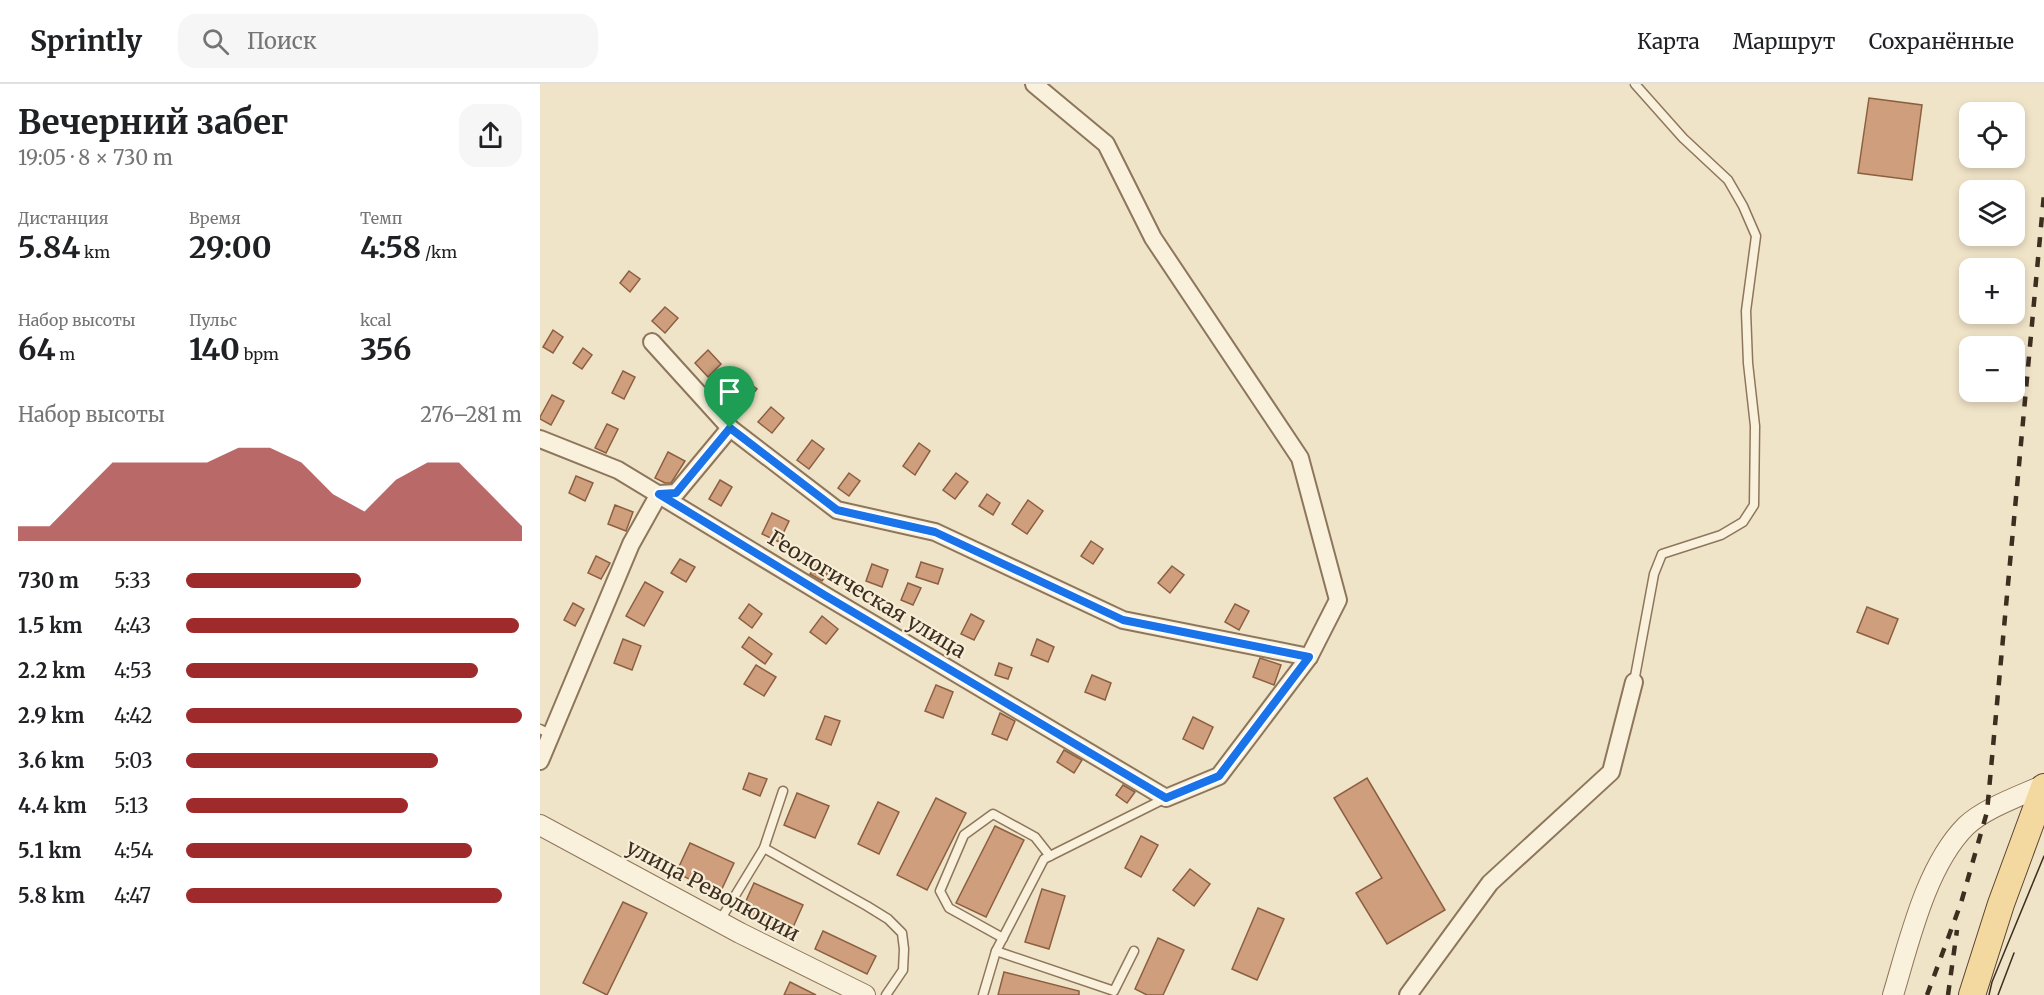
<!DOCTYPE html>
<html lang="ru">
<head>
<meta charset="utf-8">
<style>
  body { margin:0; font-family:Merriweather,serif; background:#f6f6f6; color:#202124; height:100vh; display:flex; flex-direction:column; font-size:22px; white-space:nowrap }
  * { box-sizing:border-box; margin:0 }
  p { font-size:20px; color:#757577 }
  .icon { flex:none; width:33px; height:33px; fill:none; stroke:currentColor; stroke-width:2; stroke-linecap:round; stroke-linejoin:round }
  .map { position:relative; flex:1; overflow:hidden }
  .details { display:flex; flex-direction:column; background:#fff; width:540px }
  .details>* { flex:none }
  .buttons { position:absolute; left:1419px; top:18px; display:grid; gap:12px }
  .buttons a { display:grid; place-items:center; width:66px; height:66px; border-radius:12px; background:#fff; box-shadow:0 3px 9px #0003; font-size:30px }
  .pin { position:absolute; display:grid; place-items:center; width:51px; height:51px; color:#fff; margin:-62px -26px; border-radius:50% 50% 50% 0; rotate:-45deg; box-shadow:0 0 6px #0007 }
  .pin .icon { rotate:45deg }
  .round { display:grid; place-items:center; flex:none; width:63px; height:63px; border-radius:18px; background:#f6f6f6 }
  .summary { display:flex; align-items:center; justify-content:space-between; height:102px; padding:0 18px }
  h1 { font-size:33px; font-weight:700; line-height:45px }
  .stats { display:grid; grid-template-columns:repeat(3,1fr); gap:9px; height:102px; padding:6px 18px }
  .stats div { display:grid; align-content:center }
  .stats b { font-size:30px; font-weight:700 }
  .stats small { font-size:16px; font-weight:400 }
  .stats p { font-size:16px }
  .chart { height:168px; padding:12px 18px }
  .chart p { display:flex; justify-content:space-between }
  .chart svg { width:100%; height:108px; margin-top:6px; fill:#9e2a2b; opacity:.7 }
  ul { padding:0 18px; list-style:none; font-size:20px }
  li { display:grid; grid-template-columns:96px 72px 1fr; align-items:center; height:45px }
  li i { height:15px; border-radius:8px; background:#9e2a2b }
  header { display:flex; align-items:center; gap:36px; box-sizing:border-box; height:84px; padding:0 30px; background:#fff; border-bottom:2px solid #e0e0e0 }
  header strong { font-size:28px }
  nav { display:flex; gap:33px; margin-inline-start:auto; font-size:21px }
  .search { width:420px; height:54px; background:#f6f6f6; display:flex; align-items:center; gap:15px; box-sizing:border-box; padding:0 21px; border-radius:18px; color:#757577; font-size:22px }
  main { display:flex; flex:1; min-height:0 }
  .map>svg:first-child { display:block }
  .building { fill:#cf9f7d; stroke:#8d5f41; stroke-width:1.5 }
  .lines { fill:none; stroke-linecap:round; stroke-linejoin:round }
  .service-casing { stroke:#8d765c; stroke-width:11 }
  .minor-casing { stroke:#8d765c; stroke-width:20 }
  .tertiary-casing { stroke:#8d765c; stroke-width:22 }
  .primary-casing { stroke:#5b4430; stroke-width:28 }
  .service { stroke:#faf1dc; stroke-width:8 }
  .minor { stroke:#faf1dc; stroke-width:16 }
  .tertiary { stroke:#faf1dc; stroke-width:20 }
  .primary { stroke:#f3d9a0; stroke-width:26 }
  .tram { stroke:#3d2e20; stroke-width:1.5 }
  .rail { stroke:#3d2e20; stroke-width:4.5; stroke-dasharray:10 10; stroke-linecap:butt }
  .route-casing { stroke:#fff; stroke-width:12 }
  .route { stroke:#1a73e8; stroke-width:8 }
  .labels { text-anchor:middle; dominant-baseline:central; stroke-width:4.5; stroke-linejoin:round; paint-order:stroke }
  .street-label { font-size:21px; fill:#3d2e20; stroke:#f7eed8 }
</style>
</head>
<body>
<header>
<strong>Sprintly</strong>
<div class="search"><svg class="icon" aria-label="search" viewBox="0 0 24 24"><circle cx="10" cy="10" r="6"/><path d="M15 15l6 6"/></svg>Поиск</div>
<nav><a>Карта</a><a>Маршрут</a><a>Сохранённые</a></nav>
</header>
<main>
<section class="details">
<div class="summary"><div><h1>Вечерний забег</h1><p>19:05 · 8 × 730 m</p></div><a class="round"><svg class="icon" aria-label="share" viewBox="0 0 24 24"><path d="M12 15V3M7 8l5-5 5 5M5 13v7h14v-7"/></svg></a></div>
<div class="stats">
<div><p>Дистанция</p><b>5.84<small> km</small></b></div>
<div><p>Время</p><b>29:00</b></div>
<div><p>Темп</p><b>4:58<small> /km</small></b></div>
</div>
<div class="stats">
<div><p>Набор высоты</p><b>64<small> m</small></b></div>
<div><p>Пульс</p><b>140<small> bpm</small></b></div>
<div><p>kcal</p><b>356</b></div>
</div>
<div class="chart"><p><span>Набор высоты</span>276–281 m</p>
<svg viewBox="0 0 160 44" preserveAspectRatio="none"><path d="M0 44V38L10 38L20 25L30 12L40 12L50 12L60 12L70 6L80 6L90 12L100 25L110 32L120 19L130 12L140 12L150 25L160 38V44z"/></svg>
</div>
<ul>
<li><b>730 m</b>5:33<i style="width:52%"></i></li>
<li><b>1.5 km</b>4:43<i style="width:99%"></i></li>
<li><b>2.2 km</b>4:53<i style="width:87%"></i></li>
<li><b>2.9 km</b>4:42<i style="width:100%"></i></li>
<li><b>3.6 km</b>5:03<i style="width:75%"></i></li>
<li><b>4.4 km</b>5:13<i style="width:66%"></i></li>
<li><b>5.1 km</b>4:54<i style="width:85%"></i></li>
<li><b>5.8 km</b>4:47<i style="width:94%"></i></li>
</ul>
</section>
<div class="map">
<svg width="1504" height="911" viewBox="0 0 1504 911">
  <rect width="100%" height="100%" fill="#f0e4c8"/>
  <g class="building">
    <path d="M1329,14L1382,21L1372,96L1318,89Z"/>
    <path d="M89,187L100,195L90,208L80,199Z"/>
    <path d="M125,223L138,234L125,249L112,237Z"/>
    <path d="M13,246L23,253L13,269L3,263Z"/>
    <path d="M43,264L52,271L42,285L33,279Z"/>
    <path d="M168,266L181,280L168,293L155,279Z"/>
    <path d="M83,287L95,293L84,315L72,309Z"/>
    <path d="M205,296L217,305L202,323L191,314Z"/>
    <path d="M12,311L24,317L11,341L0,335V333Z"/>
    <path d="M231,323L244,334L232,349L218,338Z"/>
    <path d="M67,340L78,345L66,369L55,364Z"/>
    <path d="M272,356L284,365L269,385L257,376Z"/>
    <path d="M379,359L390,367L375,391L363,382Z"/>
    <path d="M128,368L145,377L131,399H125L115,394Z"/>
    <path d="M309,389L320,397L309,412L298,404Z"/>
    <path d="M416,389L428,398L415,415L403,406Z"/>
    <path d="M36,392L53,399L45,417L29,409Z"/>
    <path d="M180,396L192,403L181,422L169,415Z"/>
    <path d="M447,410L460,419L453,431L439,422Z"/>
    <path d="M488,416L503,427L487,450L472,440Z"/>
    <path d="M75,421L93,428L86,447L68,440Z"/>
    <path d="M232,429L249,437L239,458L222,450Z"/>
    <path d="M551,457L563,465L553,480L541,472Z"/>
    <path d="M56,472L70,479L61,495L48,489Z"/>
    <path d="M140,475L155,483L146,498L131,489Z"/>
    <path d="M381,478L403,485L398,500L376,493Z"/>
    <path d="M278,479L289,487L282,497L270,490Z"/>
    <path d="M332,480L348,486L342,503L326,497Z"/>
    <path d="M632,482L644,491L630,509L618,499Z"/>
    <path d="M105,498L123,508L104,542L86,532Z"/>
    <path d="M368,499L381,504L373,521L361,516Z"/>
    <path d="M33,519L44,525L35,542L24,536Z"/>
    <path d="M209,520L222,530L212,544L199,534Z"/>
    <path d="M695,520L709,527L699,546L685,538Z"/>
    <path d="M1327,523L1358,535L1348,560L1317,548Z"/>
    <path d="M431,530L444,537L434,556L421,550Z"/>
    <path d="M282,532L298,545L286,560L270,548Z"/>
    <path d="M209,553L232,570L225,580L202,563Z"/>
    <path d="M83,555L101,562L92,586L74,579Z"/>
    <path d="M497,555L514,563L508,578L491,571Z"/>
    <path d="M720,574L741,581L734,601L713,593Z"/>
    <path d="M459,579L472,584L468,595L455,591Z"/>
    <path d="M216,581L236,593L224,612L204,600Z"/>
    <path d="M552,591L571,599L565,616L545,608Z"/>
    <path d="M396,601L413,608L403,634L385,627Z"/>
    <path d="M460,629L475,637L467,656L452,650Z"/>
    <path d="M285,632L300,637L291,661L276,655Z"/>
    <path d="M653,633L673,643L663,665L643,655Z"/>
    <path d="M524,666L542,676L534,689L517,678Z"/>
    <path d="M209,689L227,695L220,712L203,705Z"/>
    <path d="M827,694L905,826L847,860L816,809L842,794L794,714Z"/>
    <path d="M583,701L595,708L587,719L576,711Z"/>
    <path d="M257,709L289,722L275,754L244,741Z"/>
    <path d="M396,714L426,729L387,806L357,791Z"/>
    <path d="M338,718L359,728L339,770L318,760Z"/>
    <path d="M455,742L484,756L446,833L416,819Z"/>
    <path d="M601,752L618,761L601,793L585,784Z"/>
    <path d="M150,759L194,779L180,809L136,789Z"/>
    <path d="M650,785L670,800L654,822L633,806Z"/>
    <path d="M214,799L263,821L250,850L201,828Z"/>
    <path d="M502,805L525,812L509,865L485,858Z"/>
    <path d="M83,818L107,829L67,911L43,899Z"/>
    <path d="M718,824L744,835L717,896L692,885Z"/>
    <path d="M283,847L336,872L327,890L275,865Z"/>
    <path d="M618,854L644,866L623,911H607L595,905Z"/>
    <path d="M464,888L539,907V911H458Z"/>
    <path d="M250,898L276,911H244Z"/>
  </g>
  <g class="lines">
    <g class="service-casing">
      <g id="service">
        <path d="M1094,598L1114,490L1122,470L1181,451L1203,438L1214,421L1215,342L1208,279L1206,227L1216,152L1203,122L1188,96L1143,54L1095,0"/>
        <path d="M0,645L12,651"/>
        <path d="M224,764L243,707"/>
        <path d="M179,838L224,764L327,822L348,835L362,849L364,865L363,886L346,911"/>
        <path d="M463,854L409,824L400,807L424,751L453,730L495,753L510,772"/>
        <path d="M456,867L574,907L594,867"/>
        <path d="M443,911L456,867L504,775L626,714"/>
      </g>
    </g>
    <g class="minor-casing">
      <g id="minor">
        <path d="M112,258L190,344"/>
        <path d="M0,355L78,386L286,512L626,714L679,692L769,573L798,516L760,374L613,154L566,60L494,0"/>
        <path d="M0,677L91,460L119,410L136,409L190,344L297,426L395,448L583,536L769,573"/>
        <path d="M868,911L950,799L1071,688L1094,598"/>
      </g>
    </g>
    <g class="tertiary-casing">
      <g id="tertiary">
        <path d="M0,741L200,849L325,911"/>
        <path d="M1353,911C1369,858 1386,782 1426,742C1445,724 1480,712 1504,701"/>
      </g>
    </g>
    <g class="primary-casing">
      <path id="primary" d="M1432,911L1461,820L1504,703"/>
    </g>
    <use href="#service" class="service"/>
    <use href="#minor" class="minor"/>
    <use href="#tertiary" class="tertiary"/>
    <use href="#primary" class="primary"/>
    <g class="tram">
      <path d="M1449,911L1452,898L1504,772"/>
      <path d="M1458,911L1474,869"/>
    </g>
    <g class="rail">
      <path d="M1387,911L1421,819L1447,728L1504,110"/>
      <path d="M1408,911L1417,846"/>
    </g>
  </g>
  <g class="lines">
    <g class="route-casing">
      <path id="route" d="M190,344L297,426L395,448L583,536L769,573L679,692L626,714L286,512L119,410L136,409Z"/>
    </g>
    <use href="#route" class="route"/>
  </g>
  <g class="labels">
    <g class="street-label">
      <text transform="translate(327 510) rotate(31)">Геологическая улица</text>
      <text transform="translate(173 806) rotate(28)">улица Революции</text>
    </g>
  </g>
</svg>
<div class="buttons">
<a><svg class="icon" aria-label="locate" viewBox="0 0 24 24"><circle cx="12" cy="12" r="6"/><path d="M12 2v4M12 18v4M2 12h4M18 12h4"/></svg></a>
<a><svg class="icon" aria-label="layers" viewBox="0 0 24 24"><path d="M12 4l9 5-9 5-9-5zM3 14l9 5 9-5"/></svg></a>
<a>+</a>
<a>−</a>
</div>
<div class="pin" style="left:190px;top:344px;background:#1e9e55"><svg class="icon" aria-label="arrive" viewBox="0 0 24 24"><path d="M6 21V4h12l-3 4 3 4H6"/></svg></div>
</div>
</main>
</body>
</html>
